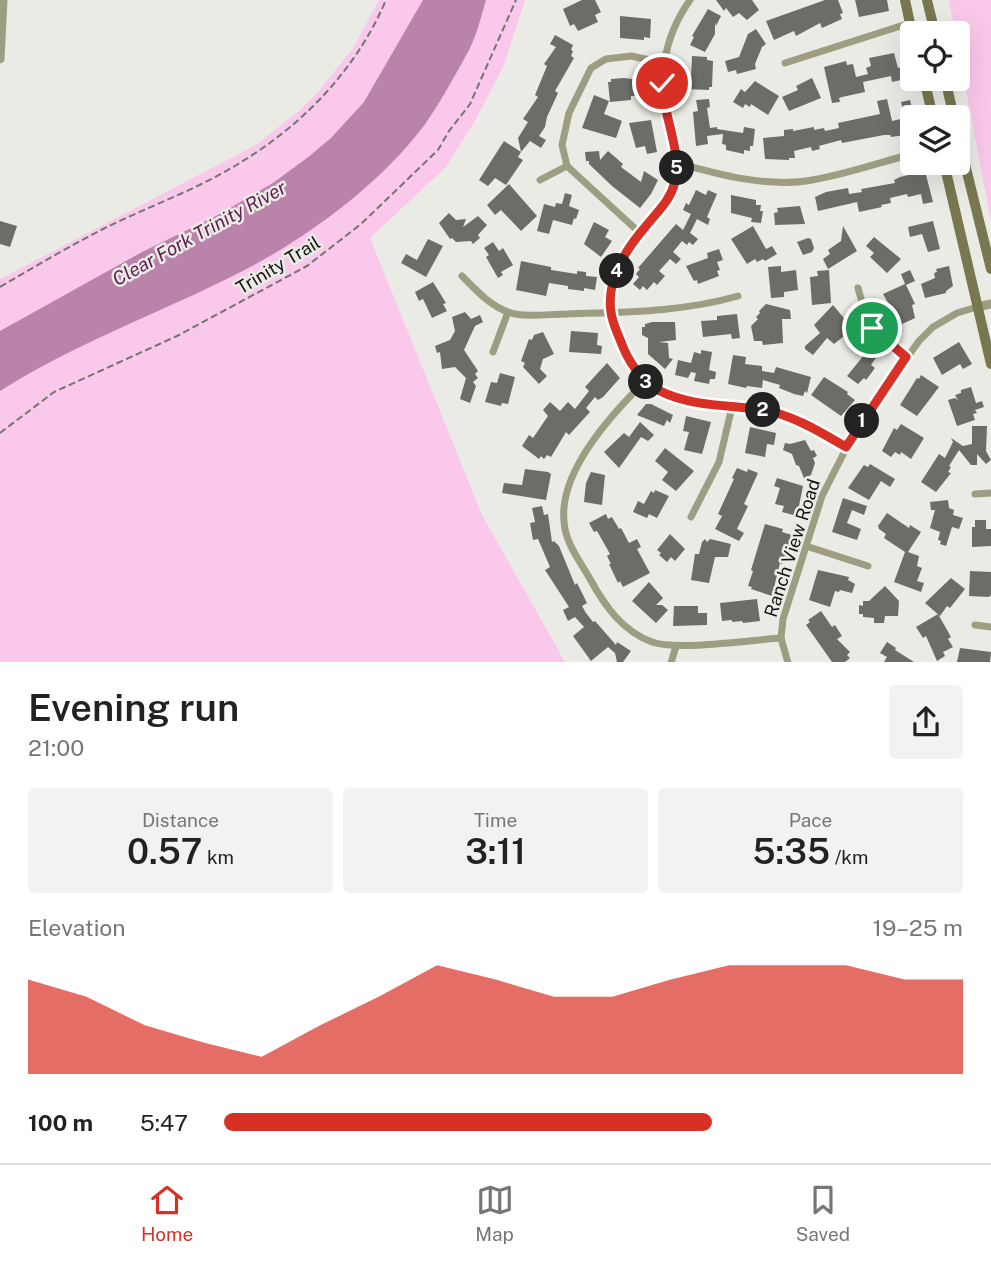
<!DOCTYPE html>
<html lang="en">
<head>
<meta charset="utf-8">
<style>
  body { margin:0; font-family:"Public Sans",sans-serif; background:#f2f2f2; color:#222; height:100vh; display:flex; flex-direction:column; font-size:26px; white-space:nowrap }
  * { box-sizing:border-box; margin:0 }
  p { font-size:23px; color:#767676 }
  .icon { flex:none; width:38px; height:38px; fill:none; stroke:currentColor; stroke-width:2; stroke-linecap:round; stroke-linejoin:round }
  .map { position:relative; height:662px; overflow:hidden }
  .details { display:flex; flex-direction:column; background:#fff; flex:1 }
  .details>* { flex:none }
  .buttons { position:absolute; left:900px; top:21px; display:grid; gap:14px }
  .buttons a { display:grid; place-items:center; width:70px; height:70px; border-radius:7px; background:#fff; box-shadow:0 7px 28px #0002; font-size:35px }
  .pin { position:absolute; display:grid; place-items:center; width:60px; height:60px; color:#fff; margin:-30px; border:4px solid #fff; border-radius:50%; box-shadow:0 2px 7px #0007 }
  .km { position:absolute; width:35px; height:35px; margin:-18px; border-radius:50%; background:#222; color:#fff; font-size:19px; line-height:35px; text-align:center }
  .round { display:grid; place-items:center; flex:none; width:74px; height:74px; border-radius:7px; background:#f2f2f2 }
  .overview { display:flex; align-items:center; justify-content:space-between; height:119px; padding:0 28px }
  h1 { font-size:38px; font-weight:600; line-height:52px }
  .metrics { display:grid; grid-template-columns:repeat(3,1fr); gap:10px; height:119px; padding:7px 28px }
  .metrics div { display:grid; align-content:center; border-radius:7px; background:#f2f2f2; text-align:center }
  .metrics b { font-size:35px; font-weight:600 }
  .metrics small { font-size:19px; font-weight:400 }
  .metrics p { font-size:19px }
  .chart { height:196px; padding:14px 28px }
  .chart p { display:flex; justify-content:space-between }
  .chart svg { width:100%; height:126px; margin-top:7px; fill:#d93025; opacity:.7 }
  ul { padding:0 28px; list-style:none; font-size:23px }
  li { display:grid; grid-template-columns:112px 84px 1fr; align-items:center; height:52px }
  li i { height:18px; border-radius:9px; background:#d93025 }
  .dock { display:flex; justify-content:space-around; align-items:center; height:98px; border-top:2px solid #e0e0e0; background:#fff; font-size:19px; color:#767676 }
  .dock a { display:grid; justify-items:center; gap:4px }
  .dock .current { color:#d93025 }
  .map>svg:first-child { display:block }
  .green { fill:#f9c8ea }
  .water { fill:#ba83ab }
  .building { fill:#6c6d68 }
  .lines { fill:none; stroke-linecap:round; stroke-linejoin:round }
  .path { stroke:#747470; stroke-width:2; stroke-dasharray:7 3.5; stroke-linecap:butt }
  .minor { stroke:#9d9d82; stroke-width:7 }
  .tertiary { stroke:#9d9d82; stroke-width:9 }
  .secondary { stroke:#78774f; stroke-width:10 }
  .route-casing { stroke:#fff; stroke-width:14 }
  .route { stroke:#d93025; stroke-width:9 }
  .labels { text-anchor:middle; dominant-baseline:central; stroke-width:5; stroke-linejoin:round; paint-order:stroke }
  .street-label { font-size:18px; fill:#11110f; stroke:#ebebe6 }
  .water-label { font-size:19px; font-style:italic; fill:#5e1c50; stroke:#ebebe6 }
</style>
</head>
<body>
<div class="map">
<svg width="991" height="663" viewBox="0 0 991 663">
  <rect width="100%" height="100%" fill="#ebebe6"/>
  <g class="green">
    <path d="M379,0H525L504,65L476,119L446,167L370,238L482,515L565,662L0,663V279L256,145L299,111L319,91L353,48Z"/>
    <path d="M949,0H991V222Z"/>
  </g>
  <path class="water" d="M423,0H486C481,16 477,35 469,50C456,74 439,105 423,127C380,183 317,230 256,264C172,309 80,340 0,391V331L142,252L218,215L273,183L307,158L331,138L364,102Z"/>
  <g class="building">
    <path d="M582,0H595L601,12L595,15L598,22L578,31L574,24L570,26L563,9Z"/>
    <path d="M716,0H752L759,10L747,20L739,13L733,17L726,8L724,11Z"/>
    <path d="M825,0H838L843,13L840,14L842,19L822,28L820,23L796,36L794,31L774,40L766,21Z"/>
    <path d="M855,0H887L889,11L859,17Z"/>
    <path d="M708,9L721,16L716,26L715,22V34L705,52L690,45L694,37L692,36Z"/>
    <path d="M620,16L651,19L650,38L644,37V40L620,38Z"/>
    <path d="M756,29L766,44L762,47L755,64L756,69L737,74L736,70L728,72L725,61L739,57L748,34Z"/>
    <path d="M555,35L573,45L571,50L573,51L571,56L574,58L555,91L558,93L547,117L545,127L539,136L546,140L541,148L530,141L521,152L518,138L528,122L523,119L538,97L535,95L547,66L544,64L556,47L550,44Z"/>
    <path d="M894,53L898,68L903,67L905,79L892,82L891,76L863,82L865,92L842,97L839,98L840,102L832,103L824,67L846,61L847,65L853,64L856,77L868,74L866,68L871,66L869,58Z"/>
    <path d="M692,56L707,57V60L713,61L712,87H709V90L685,89L686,78L691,79Z"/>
    <path d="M624,78L632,79V81L644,80L645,91L637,92V96H631V100L610,102L608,82H611V79Z"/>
    <path d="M812,78L821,98L789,111L782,97L798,90L796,86Z"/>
    <path d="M755,81L779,96L768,115L751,104L750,107L745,104L743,108L733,102L741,89L745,92Z"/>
    <path d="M594,95L609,101L604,114L622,121L616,138L582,128Z"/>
    <path d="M709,99L710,107L707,108L710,128L717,127V129L743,133L744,127L755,129L753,146H750V151L744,150V154L726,150V145L722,144L723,134L707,136L708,144L696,146L693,112L698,111L696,100Z"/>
    <path d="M887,99L892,121L905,118L901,102L910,100L914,117H912V134L891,137L890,135H884L842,143L841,140L819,146L820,149L812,151L811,147L794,151L795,158H789V160L765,159L763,138L784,136V130L793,129V131L814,127V130L824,128L825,131L839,128L838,123L880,114L877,101Z"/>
    <path d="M651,120L657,152L647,154L645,146L636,148L629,123Z"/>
    <path d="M504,141L521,152L518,157L523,160L506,185L495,178L488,186L479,180Z"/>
    <path d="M599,151L600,160L608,151L623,164L621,167L641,182L644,171L658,180L651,194L640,208L612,186L589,164V161H586L585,152Z"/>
    <path d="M925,171L933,202L923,204L921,194L908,197L907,194L890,198L891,203L881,205L882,207L859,212L857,202L818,211L815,197L826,192L848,188L849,194L862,192L861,189L895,183L894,180L900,177Z"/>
    <path d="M509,184L537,216L521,231L501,210L495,215L487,205Z"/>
    <path d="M696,190L706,195L708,190L717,194L707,217L710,219L708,225L697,219L690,233L698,239L693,245L689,242L687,245L682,241L673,252L681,259L676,264L670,259L659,271L665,276L657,285L654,282L647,290L643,286L640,290L633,284L639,277L636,274L640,269L638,268L676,224L683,230L691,214L683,210L686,203L689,205Z"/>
    <path d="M565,193L572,195L569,206L579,210L576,219L574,218L572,225L553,220L549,234L537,231L544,204L555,207L556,203L562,204Z"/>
    <path d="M731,195L756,200V205H761L760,211H763L761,223L751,222L752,218L731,213Z"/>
    <path d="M800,206L805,224L775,225L774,213L778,212L777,208Z"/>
    <path d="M449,213L456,220L466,219L463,227L478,216L487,225L478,235L480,238L473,244L471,241L456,242L452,238L450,239L439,223Z"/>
    <path d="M0,221L17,226L10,247L0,244Z"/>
    <path d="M933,221L940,249L928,252L922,234L910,237L908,227Z"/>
    <path d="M594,222L609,230L605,237L612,241L601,257L584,244Z"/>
    <path d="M753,226L766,249L772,246L777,254L765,261L763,259L757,262L755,259L747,264L731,239Z"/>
    <path d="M843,226L857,251L828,269L823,259L830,254L828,250L841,241Z"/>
    <path d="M874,237L901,259L887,273L870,257L874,253L866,246Z"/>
    <path d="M808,238L811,239L814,248L812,252L803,255L797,242Z"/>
    <path d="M428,239L443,246L426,277L401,263L406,254L417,260Z"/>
    <path d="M493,242L499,251L503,248L513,265L501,272L503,275L498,278L486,257L489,255L484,248Z"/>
    <path d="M719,249L723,260L717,262L720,270L717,271L719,276L698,284L697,280L694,281L686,266L708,258L707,253Z"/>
    <path d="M521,261L551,267V270L577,274V271L586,272V276L597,277L595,290L584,288V291L568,289V286L549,283L546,296L516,290Z"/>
    <path d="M781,266V272L796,270L798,290L784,292V297L771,298L768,267Z"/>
    <path d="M949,266L953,286L946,291V293L925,298L921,284L935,278L934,273L937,272L936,269Z"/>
    <path d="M829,270L831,303L812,305L810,277L818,276L817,271Z"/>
    <path d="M910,270L915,281L906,285L915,304L912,305L915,318L898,326L893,316L895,315L883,294L905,284L901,274Z"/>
    <path d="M433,282L446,303L443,304L447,311L432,318L423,299L419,301L415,292Z"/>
    <path d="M766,304L790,310L791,319H782L783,343L763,345L762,341H754L751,326L758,319L756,317L760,313L759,311Z"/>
    <path d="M833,305L853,329L834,344L827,338L813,355L805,349V346L820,333L814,325Z"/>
    <path d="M465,312L471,319L480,315L483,322L475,326L464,350L478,371L475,374L478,378L473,382L476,386L470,403L460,399L466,378L455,367L442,369L440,352L437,353L435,346L450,340L455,331L452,317Z"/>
    <path d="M737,314L740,338L732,339L731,334L703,337L701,321L717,320V316Z"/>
    <path d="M675,322L676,340L659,342L668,343L669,358L673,359L665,369L648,354V338L642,335V327H645V324L652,322Z"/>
    <path d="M571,331L598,333L597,345L602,346L601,354L569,352Z"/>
    <path d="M543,332L554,354L543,359L540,369L547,376L539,384L523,367L525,363L521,361L529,339L532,340L534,335Z"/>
    <path d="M959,342L972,364L963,369L960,364L942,375L933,358Z"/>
    <path d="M869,349L877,356L871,365L875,368L866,380L864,378L858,384L847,376Z"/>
    <path d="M701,350L712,352L709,370L716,372L715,379H710L709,384L694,381L696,373L691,372L688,378L675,375L678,360L691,363L694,352L701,354Z"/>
    <path d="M733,355L746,357L745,364L762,366V371L774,373L776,367L811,377L807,393L805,391L803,396L794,394L779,388L780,385L763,380L762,388L747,386L746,388L728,384Z"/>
    <path d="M607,363L620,378L603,397L598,400L595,397L586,408L590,412L569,435L566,432L551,457L547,455L544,459L541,456L539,459L522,446L529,435L533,438L548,416L543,410L550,402L560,411L568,402L575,409L589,391L585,387Z"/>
    <path d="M500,373L515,377L508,404L502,403L501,406L485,402L491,382L497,383Z"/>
    <path d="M921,375L939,387L917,416L900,405L917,378L919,379Z"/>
    <path d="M824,377L848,392L847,394L855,400L841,416L811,395Z"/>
    <path d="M971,387L976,403L982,401L984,407L975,410L977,413L973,414L975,420L957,426L948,400L955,398L958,400L955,395L961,393V390Z"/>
    <path d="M646,404H651L673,415L670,423L667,420L664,426L637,415Z"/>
    <path d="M686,416L711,422L702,454L684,450L689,432L683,431Z"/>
    <path d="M640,422L654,435L648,441L641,437L619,468L604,452L624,433L629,437Z"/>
    <path d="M901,424L924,438L911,459L901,452L900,455L895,452L891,457L882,451L894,428L897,430Z"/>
    <path d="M972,426H987L986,451L991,460L986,464L977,454V465H971L959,450L949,466L951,467L948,472L951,473L936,492L921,482L939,454L945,458L953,442L951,438L963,446L972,444Z"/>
    <path d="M750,427L776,433L774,445L767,444L765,457L745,453Z"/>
    <path d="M805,440L811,451L814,450L817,456L813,458L815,463L811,475L804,478L799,466L796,465L792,454L783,450L785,443L790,444Z"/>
    <path d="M665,448L694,471L676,491L662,480L668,472L655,461Z"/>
    <path d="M870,464L895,479L890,487L881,481L869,500L848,488L864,465L868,467Z"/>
    <path d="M737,468L747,472L748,469L758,473L744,504L748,506L737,529L744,533L739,541L715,529L722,516L718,514L734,479L732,478Z"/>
    <path d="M525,469L548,472L551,474L546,500L502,493L504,483L522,485Z"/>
    <path d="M591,472L605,475L602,505L584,502L586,483Z"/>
    <path d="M777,478L803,486L797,516L782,512L784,506L775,504L780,488L774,486Z"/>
    <path d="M655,490L669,496L657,518L649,514L647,518L633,512L638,501L644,504L651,491L654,493Z"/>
    <path d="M843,498L867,506L864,515L852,510L847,523L861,529L857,540L832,532Z"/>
    <path d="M948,500L949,508L954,510L953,515L963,518L959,529L952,527L946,546L940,544L941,541L938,540L940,532L930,528L935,510H931L930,502Z"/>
    <path d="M542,506L544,515L548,514L552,542L554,541L559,546L575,585L577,583L587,603L582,606L586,613L593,622L595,621L616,645L617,642L631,651L623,662H617L615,653L608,647L591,661L573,636L584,627L575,617L568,621L563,610L569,607L545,570L550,567L538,539L533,540L530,523L535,522L532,508Z"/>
    <path d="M887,513L909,528L910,525L921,532L908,552L919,556L917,566L922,568L917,581L924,583L921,592L894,582L905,552L884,538L886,534L879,529L878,526Z"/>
    <path d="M606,514L608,519L612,517L619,529L621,528L629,543L637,539L641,547L637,549L650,573L623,587L620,581L618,583L609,564H611L607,556L610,554L597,531L594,532L589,523Z"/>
    <path d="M975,520H986V529H991V546L972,547V527H975Z"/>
    <path d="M765,524L783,529L782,532L792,535L782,564L780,563L772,596L751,589L752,587L748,586L753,571L751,570Z"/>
    <path d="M670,534L685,549L675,561L671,557L667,562L659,555L661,553L657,550Z"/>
    <path d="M705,539L707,542L710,539L731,544L728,557H715L709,583L691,580L695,554H699L702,542Z"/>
    <path d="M818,570L849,577L848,580L855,584L852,593L840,590L839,592L835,591L830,607L809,600Z"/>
    <path d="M970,571L991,572V595L989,597L969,596Z"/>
    <path d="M951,578L965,589L950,608L947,606L940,616L925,603Z"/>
    <path d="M649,582L663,598L656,605H662L668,610L656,623L632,601Z"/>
    <path d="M885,586L899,601L898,616H885L884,623H874V618L863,617V614H859V605L863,606V601H869Z"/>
    <path d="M757,599L760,621L743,623L742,621L732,622V620L722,621L720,603Z"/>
    <path d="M674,606H698V613H707V625L673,626Z"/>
    <path d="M821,611L832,627L835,625L842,636L837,639L850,652L847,655L850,658L845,662H832L806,625L810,622L808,620Z"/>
    <path d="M938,614L951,637L948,639L953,647L943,652L945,656L937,661L926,636L923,638L916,627Z"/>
    <path d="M887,642L896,648L895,650L914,662H884L887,657L880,653Z"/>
    <path d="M960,648L991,652L990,662H957Z"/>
  </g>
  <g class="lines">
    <g class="path">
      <path d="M0,287C34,267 68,247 103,229C147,207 196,190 238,164C303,125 356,70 386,0"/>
      <path d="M0,433L54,392L177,336L307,266L361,224L438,150L449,131L470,104L516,0"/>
    </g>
    <g class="minor">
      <path d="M690,0C662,40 658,79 669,126C672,143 679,161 676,178C673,200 658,210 645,226C632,242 616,265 611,286C608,304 613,321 619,338C649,419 717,396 785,416C806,422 827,436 846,447"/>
      <path d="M785,63L910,23"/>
      <path d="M677,163C717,174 764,187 806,181C841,176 877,163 912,154"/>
      <path d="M540,180L567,166"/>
      <path d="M640,233L567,166L562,145L569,113L591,68L606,59L631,56L664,63"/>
      <path d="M462,276C476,290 489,305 508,312C526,318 549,314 567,314C624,312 683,312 738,296"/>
      <path d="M858,288C868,326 875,333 906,357"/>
      <path d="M493,352L508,312"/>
      <path d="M645,381C612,414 559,471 564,521C565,543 580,561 590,579C605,606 622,631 652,642C677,651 751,640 781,638"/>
      <path d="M975,494L991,493"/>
      <path d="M691,517L719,462L732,407"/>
      <path d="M806,546L868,566"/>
      <path d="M975,625L991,627"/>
      <path d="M671,663L676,646"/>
      <path d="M788,663L781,638L783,619L822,496L854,433L919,341L933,327L957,313L977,307"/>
    </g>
    <g class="tertiary">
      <path d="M0,59L3,0"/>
      <path d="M977,307L991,304"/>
    </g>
    <g class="secondary">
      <path d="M905,0L912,33"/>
      <path d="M927,0L935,33"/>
      <path d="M924,79L933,117"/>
      <path d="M945,79L954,117"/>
      <path d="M957,132L991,269"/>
      <path d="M944,163L991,364"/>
    </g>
  </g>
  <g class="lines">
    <g class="route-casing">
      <path id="route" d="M662,83C663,115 682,151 675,182C670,201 658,211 646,226C626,249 606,280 611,312C612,322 617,332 621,342C628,361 641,381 660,391C690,406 726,405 759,409C791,414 819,431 846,447L906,357L872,328"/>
    </g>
    <use href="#route" class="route"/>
  </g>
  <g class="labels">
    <g class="street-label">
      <text transform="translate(278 265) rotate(-31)">Trinity Trail</text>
      <text transform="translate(792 548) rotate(-72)">Ranch View Road</text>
    </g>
    <g class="water-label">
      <text transform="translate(199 233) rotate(-29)">Clear Fork Trinity River</text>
    </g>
  </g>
</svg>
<div class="buttons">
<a><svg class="icon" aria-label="locate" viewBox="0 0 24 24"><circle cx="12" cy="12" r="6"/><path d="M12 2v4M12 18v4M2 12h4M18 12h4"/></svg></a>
<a><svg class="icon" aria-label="layers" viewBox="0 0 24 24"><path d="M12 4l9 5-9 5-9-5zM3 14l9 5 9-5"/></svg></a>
</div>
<div class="pin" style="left:872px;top:328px;background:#1e9e55"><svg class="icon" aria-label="arrive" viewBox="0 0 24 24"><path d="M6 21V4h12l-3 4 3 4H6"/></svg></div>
<div class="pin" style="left:662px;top:83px;background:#d93025"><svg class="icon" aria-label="check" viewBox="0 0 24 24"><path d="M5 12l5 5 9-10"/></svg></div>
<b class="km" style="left:862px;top:421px">1</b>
<b class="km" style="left:763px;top:410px">2</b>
<b class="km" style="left:646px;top:382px">3</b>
<b class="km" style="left:617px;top:271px">4</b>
<b class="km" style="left:677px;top:168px">5</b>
</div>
<section class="details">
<div class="overview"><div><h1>Evening run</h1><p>21:00</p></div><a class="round"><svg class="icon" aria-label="share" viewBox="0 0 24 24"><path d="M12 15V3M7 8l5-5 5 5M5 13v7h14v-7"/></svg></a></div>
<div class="metrics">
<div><p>Distance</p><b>0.57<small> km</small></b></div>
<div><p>Time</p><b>3:11</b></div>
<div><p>Pace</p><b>5:35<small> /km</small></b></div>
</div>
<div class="chart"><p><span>Elevation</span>19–25 m</p>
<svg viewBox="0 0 160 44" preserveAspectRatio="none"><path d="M0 44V11L10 17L20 27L30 33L40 38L50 27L60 17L70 6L80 11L90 17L100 17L110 11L120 6L130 6L140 6L150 11L160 11V44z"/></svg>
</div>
<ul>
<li><b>100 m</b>5:47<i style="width:66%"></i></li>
</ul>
</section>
<nav class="dock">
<a class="current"><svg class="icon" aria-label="home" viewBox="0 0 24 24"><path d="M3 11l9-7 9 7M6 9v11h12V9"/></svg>Home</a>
<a><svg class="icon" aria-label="map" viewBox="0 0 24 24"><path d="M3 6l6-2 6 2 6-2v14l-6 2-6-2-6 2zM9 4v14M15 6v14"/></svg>Map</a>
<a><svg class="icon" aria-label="saved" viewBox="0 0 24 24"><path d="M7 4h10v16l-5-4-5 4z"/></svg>Saved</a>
</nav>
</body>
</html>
